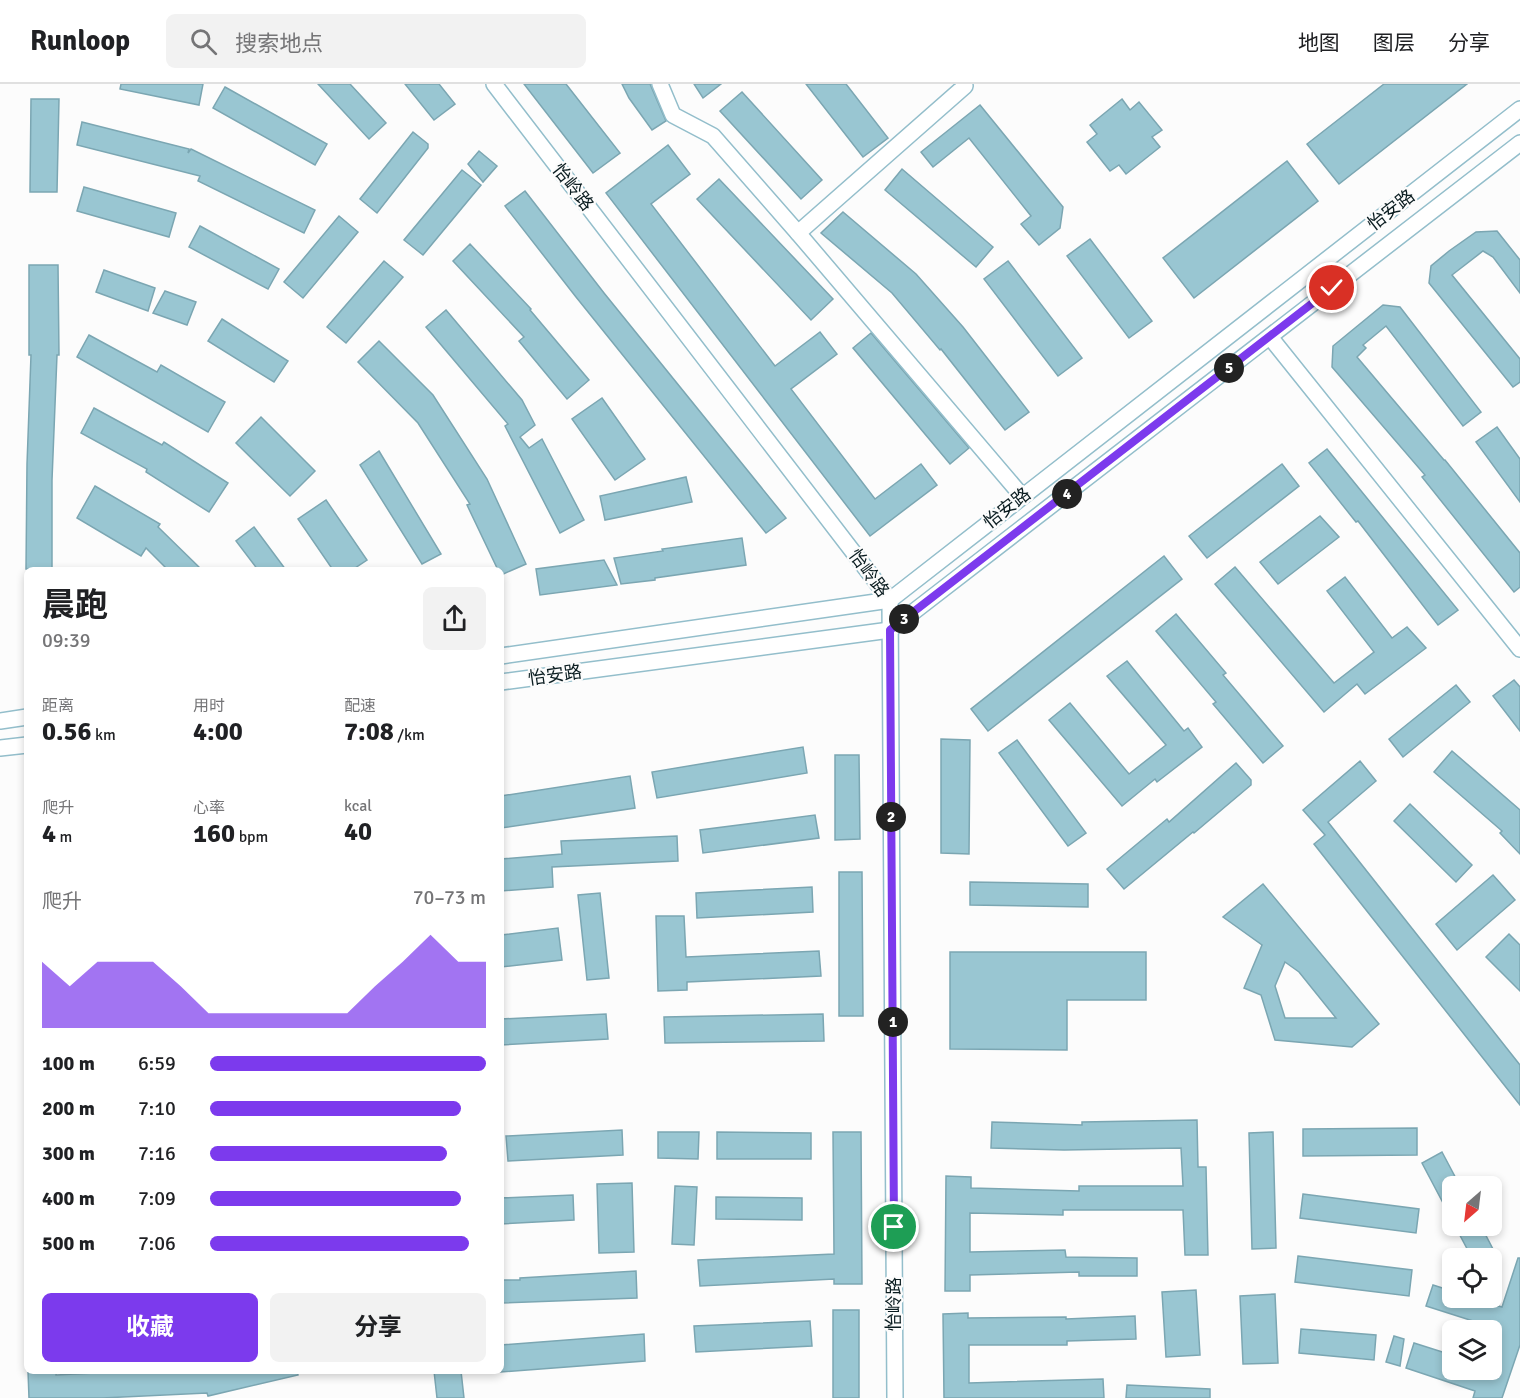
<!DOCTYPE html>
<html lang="zh">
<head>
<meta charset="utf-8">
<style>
  body { margin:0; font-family:Signika,"Noto Sans SC",sans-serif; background:#f2f2f2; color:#202124; height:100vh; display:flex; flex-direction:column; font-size:22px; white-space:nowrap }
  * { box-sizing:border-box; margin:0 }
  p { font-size:20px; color:#757577 }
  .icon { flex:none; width:33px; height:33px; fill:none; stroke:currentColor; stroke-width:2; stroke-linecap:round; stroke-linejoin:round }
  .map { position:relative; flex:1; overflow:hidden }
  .panel { position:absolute; left:24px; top:483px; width:480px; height:807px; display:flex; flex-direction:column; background:#fff; border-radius:9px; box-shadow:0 3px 9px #0003 }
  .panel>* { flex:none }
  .needle { width:39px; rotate:208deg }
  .controls { position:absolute; left:1442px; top:1092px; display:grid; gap:12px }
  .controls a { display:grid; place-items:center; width:60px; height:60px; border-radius:9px; background:#fff; box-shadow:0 3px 9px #0003; font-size:30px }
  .pin { position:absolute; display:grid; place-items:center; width:51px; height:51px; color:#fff; margin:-26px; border:3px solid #fff; border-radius:50%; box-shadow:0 2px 6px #0007 }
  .km { position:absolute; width:30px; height:30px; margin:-15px; border-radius:50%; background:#222; color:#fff; font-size:16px; line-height:30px; text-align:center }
  .round { display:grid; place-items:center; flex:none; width:63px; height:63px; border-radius:9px; background:#f2f2f2 }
  .summary { display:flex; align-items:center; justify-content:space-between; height:102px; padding:0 18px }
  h1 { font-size:33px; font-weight:700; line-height:45px }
  .figures { display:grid; grid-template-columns:repeat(3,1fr); gap:9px; height:102px; padding:6px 18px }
  .figures div { display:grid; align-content:center }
  .figures b { font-size:26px; font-weight:700 }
  .figures small { font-size:16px; font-weight:400 }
  .figures p { font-size:16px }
  .chart { height:168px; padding:12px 18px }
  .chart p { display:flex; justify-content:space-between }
  .chart svg { width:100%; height:108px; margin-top:6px; fill:#7c3aed; opacity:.7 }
  .cta { display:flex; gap:12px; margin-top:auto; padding:12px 18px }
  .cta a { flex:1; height:69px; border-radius:9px; background:#7c3aed; color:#fff; font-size:24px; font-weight:700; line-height:69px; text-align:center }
  .cta a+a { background:#f2f2f2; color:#202124 }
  ul { padding:0 18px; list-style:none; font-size:20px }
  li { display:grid; grid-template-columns:96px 72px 1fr; align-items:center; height:45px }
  li i { height:15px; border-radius:8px; background:#7c3aed }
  header { display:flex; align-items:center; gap:36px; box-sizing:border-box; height:84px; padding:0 30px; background:#fff; border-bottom:2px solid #e0e0e0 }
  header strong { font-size:28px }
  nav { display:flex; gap:33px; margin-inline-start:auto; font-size:21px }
  .search { width:420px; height:54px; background:#f2f2f2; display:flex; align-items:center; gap:15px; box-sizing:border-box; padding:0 21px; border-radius:9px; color:#757577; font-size:22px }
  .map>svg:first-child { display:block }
  .building { fill:#99c6d2; stroke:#7ba6b2; stroke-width:1.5; fill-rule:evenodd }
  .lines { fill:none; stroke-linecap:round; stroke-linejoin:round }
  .minor-casing { stroke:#93becb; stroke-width:18 }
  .minor { stroke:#fff; stroke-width:15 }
  .route-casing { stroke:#fff; stroke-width:12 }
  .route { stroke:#7c3aed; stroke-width:8 }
  .labels { text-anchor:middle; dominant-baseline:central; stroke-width:4.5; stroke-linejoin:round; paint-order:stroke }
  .street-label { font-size:18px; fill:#0b1d21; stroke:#fcfcfc }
</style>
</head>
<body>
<header>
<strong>Runloop</strong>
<div class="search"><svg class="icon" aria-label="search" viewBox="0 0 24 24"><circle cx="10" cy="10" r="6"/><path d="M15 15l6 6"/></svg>搜索地点</div>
<nav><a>地图</a><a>图层</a><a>分享</a></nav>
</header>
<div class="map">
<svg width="1520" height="1314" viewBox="0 0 1520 1314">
  <rect width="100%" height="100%" fill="#fcfcfc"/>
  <g class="building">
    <path d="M121,0H203L199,21L120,5Z"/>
    <path d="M318,0H350L386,39L369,55Z"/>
    <path d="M405,0H439L455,20L434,36Z"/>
    <path d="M524,0H566L620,69L593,89Z"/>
    <path d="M622,0H650L666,37L652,46L629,14Z"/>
    <path d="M694,0H721L703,14Z"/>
    <path d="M806,0H846L888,54L863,73Z"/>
    <path d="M1384,0H1467L1339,100L1307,60Z"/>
    <path d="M225,3L327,60L315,81L213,24Z"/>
    <path d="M742,8L822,96L801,115L720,27Z"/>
    <path d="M31,15H59L57,108H30Z"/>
    <path d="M1122,15L1130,26L1139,18L1162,46L1152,53L1160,63L1126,90L1119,81L1110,87L1087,58L1097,50L1090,41Z"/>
    <path d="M980,21L1063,123L1060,144L1039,161L1021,140L1031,132L969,54L933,83L921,68Z"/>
    <path d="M82,38L189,65L188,69L191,65L315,126L304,149L198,97L200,92L77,61Z"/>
    <path d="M413,48L428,60V64L377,129L360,115Z"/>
    <path d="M668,61L690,90L651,120L775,282L820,248L837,270L791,305L875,415L921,380L937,401L870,452L606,109Z"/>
    <path d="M479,67L497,82L483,98L468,80Z"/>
    <path d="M1287,77L1318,117L1194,214L1163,174Z"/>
    <path d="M902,85L993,163L976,183L885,106Z"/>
    <path d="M462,86L481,101L423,171L404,156Z"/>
    <path d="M719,95L833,215L811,236L697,115Z"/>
    <path d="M84,103L176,129L169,153L77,127Z"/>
    <path d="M525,107L604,209L786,434L766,449L576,213L505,122Z"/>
    <path d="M843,128L916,190L963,243L1029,328L1005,346L941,265L940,266L892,209L821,149Z"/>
    <path d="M339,132L358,148L303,214L284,198Z"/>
    <path d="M200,142L279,185L268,205L189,163Z"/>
    <path d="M1497,147L1520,176V209L1493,173L1483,167L1452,191L1520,275V298L1513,303L1429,199L1431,182L1449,167L1476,148Z"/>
    <path d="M1090,155L1152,237L1129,254L1067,172Z"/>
    <path d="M470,160L531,225L530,226L589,296L567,315L519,257L524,253L453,177Z"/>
    <path d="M384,177L403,193L346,259L327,243Z"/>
    <path d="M1008,177L1082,274L1058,292L984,195Z"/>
    <path d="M29,181H58L59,271H57L52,396V486L26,485L27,380L31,271H29Z"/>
    <path d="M104,186L155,204L148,227L96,208Z"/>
    <path d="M165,207L196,218L187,241L153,229Z"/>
    <path d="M1383,221L1400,223L1481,328L1463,342L1386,242L1363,261L1366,264L1357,273L1444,376H1445L1520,469V503L1514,508L1422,393L1425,391L1332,283L1333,262Z"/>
    <path d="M446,226L522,316L535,341L520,353L529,364L542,355L584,436L560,449L505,342L508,340L426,243Z"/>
    <path d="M222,235L288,277L274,298L208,257Z"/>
    <path d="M871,249L969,364L950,380L853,264Z"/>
    <path d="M89,251L157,288L161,281L225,318L208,348L77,273Z"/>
    <path d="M379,257L433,311L487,395L526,480L501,491V486H498L467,421L470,420L418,339L358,278Z"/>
    <path d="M602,314L645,375L615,396L572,335Z"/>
    <path d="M94,324L162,361L164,358L228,399L209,428L146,388L147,385L81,349Z"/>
    <path d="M261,333L315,387L290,412L236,359Z"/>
    <path d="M1497,343L1520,375V418L1476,358Z"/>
    <path d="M1327,365L1458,526L1438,541L1358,437L1356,438L1309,379Z"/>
    <path d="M379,367L441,470L422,480L360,381Z"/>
    <path d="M1282,380L1299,402L1207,474L1189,452Z"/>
    <path d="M686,393L692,418L605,436L600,412Z"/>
    <path d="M95,402L160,440L158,443L202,486H168L146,464L141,472L77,434Z"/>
    <path d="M326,416L367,476L352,486H333L298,435Z"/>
    <path d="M1320,432L1339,453L1278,500L1260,478Z"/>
    <path d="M254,443L286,486H258L236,457Z"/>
    <path d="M742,454L746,481L655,494V496L621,500L614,474L663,467L662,465Z"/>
    <path d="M1164,472L1182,495L988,647L971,625Z"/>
    <path d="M604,476L617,501L540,511L536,485Z"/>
    <path d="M1235,483L1334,599L1374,568L1327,507L1345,493L1392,554L1407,543L1426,564L1365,610L1357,600L1324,628L1215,500Z"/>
    <path d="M1176,530L1226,589L1223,591L1283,662L1263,679L1213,620L1216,618L1156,547Z"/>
    <path d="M1127,577L1184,647L1188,644L1202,663L1157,698L1155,695L1122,722L1049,636L1070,619L1129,690L1166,661L1107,592Z"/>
    <path d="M1514,596L1520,603V647L1493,612Z"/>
    <path d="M1456,601L1470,618L1403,673L1389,655Z"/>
    <path d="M941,655L970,656L969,770L941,769Z"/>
    <path d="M1017,656L1086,749L1068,762L999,669Z"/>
    <path d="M803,663L807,689L657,714L652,688Z"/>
    <path d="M1452,667L1520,726V770L1500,749L1502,747L1434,688Z"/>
    <path d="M835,671H859L860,755L835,756Z"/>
    <path d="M1360,677L1376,697L1328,738L1520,981V1021L1314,760L1325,751L1303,726Z"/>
    <path d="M1236,679L1251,696V701L1194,749L1193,748L1124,805L1107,785L1167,735L1169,738Z"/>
    <path d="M630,692L635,724L501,744V712Z"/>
    <path d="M1410,720L1472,781L1456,798L1394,737Z"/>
    <path d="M815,731L819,754L703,769L700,746Z"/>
    <path d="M677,752L678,777L552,783L553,803L501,807V775L562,770L561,757Z"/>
    <path d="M839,788H862L863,932H839Z"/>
    <path d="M1493,791L1515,816L1457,866L1436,840Z"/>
    <path d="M970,798L1088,800V823L970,821Z"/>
    <path d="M1263,800L1379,940L1352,963L1275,956L1261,911L1244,904L1262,861L1223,833ZM1285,878L1299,888L1336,934H1285L1275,902Z"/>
    <path d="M812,803L813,828L697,834L696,809Z"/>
    <path d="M600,809L609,894L587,896L578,811Z"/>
    <path d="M656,832H684L686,873L819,867L821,892L687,898V906L658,907Z"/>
    <path d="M558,844L562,876L501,883V851Z"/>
    <path d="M1509,850L1520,861V907L1486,873Z"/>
    <path d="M950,868H1146V916H1067V966L950,965Z"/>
    <path d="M606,930L608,955L501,961V935Z"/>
    <path d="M823,930L824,957L665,959L664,933Z"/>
    <path d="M1197,1036L1198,1083H1206L1208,1171H1185L1183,1126H1063V1131L970,1129V1168L1065,1166L1066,1173L1137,1174V1192H1079V1188L970,1191V1207H945L946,1092L971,1093V1104L1079,1107V1102H1183L1181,1064L1064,1066L991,1064L992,1038L1082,1041V1038Z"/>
    <path d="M1417,1044V1071L1303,1072V1045Z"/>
    <path d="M622,1046L623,1071L508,1077L506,1052Z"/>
    <path d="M658,1048H699L698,1075L658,1074Z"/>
    <path d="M717,1048L811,1049V1075H717Z"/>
    <path d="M833,1048H861L862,1200H834V1195L700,1202L698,1176L834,1170Z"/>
    <path d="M1273,1048L1276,1164L1252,1165L1249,1049Z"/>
    <path d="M1442,1068L1460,1102H1452V1136L1422,1079Z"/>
    <path d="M632,1099L634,1168L599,1169L597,1100Z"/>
    <path d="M675,1102L697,1103L694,1161L672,1160Z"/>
    <path d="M1303,1110L1419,1125L1416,1149L1300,1134Z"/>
    <path d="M573,1111L574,1136L501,1140V1114Z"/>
    <path d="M716,1113L802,1114V1136L716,1135Z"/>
    <path d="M1455,1142H1481L1496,1171L1489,1174H1472Z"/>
    <path d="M1298,1172L1412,1186L1409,1212L1295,1198Z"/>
    <path d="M1518,1174H1520V1261L1502,1314H1473L1475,1307L1406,1284L1414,1259L1452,1271V1286H1491V1258L1495,1244L1426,1222L1433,1201L1452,1207V1214H1472L1502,1223Z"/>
    <path d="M636,1187L637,1214L501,1219V1196H520V1194Z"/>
    <path d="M1196,1206L1200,1271L1166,1273L1162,1208Z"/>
    <path d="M1275,1210L1278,1279L1243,1280L1240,1212Z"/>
    <rect x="833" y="1226" width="26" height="88"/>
    <path d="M968,1229V1234L1066,1233V1235L1135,1232L1136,1255L1067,1257V1261H969V1299L1103,1295L1104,1314H944L943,1230Z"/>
    <path d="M810,1237L812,1262L696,1268L694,1242Z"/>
    <path d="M1301,1245L1376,1251L1374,1276L1299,1269Z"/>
    <path d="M644,1250L645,1277L501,1288V1261Z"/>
    <path d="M1394,1252L1404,1255L1400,1282L1386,1278Z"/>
    <path d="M28,1287H56V1291L136,1287H297L298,1291L208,1312L207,1309L102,1314H29Z"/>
    <path d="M434,1287H461L464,1314H437Z"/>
    <path d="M1127,1301L1210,1305V1314H1126Z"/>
  </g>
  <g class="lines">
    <g class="minor-casing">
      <g id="minor">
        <path d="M494,0L890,516L895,1314"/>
        <path d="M660,0L673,31L713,52L798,149L1022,412"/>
        <path d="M798,149L965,2L963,0"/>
        <path d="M1270,253L1520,565"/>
        <path d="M501,572L890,516L1520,25"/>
        <path d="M501,598L890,546L1520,59"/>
        <path d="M0,637L27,633"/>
        <path d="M0,664L27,661"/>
      </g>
    </g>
    <use href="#minor" class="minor"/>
  </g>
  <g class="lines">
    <g class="route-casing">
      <path id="route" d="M894,1143L890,546L1332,204"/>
    </g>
    <use href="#route" class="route"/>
  </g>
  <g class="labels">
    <g class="street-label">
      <text transform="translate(573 103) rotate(52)">怡岭路</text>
      <text transform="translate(1391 126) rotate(-38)">怡安路</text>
      <text transform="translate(1007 424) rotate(-38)">怡安路</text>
      <text transform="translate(869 489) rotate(54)">怡岭路</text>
      <text transform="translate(555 591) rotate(-8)">怡安路</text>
      <text transform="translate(894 1220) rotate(-90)">怡岭路</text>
    </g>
  </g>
</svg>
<div class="controls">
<a><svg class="needle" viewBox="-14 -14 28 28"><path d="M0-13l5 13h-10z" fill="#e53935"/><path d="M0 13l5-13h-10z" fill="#757577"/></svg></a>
<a><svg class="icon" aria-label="locate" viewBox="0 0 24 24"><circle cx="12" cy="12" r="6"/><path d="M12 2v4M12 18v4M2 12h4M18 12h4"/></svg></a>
<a><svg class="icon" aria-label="layers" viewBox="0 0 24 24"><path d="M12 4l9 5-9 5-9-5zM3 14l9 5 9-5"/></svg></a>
</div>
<div class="pin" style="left:894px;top:1143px;background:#1e9e55"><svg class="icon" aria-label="arrive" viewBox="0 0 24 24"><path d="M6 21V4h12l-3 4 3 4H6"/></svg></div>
<div class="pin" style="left:1332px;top:204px;background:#d93025"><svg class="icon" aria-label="check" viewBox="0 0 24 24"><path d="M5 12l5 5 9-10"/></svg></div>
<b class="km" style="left:893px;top:938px">1</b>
<b class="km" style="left:891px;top:733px">2</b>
<b class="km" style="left:904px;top:535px">3</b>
<b class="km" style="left:1067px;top:410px">4</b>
<b class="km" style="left:1229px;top:284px">5</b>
<section class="panel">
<div class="summary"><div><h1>晨跑</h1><p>09:39</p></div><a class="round"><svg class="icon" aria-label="share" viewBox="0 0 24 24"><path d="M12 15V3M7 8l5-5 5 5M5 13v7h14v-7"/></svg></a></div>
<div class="figures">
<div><p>距离</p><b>0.56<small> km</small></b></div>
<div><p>用时</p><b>4:00</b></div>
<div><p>配速</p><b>7:08<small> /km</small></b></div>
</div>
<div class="figures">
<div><p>爬升</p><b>4<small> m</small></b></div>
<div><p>心率</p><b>160<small> bpm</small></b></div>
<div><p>kcal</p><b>40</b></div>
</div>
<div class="chart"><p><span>爬升</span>70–73 m</p>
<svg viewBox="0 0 160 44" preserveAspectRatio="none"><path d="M0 44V17L10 27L20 17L30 17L40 17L50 27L60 38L70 38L80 38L90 38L100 38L110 38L120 27L130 17L140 6L150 17L160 17V44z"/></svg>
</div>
<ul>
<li><b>100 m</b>6:59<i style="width:100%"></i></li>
<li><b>200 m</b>7:10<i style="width:91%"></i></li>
<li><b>300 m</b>7:16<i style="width:86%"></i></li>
<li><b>400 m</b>7:09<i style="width:91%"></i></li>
<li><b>500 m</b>7:06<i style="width:94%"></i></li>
</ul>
<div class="cta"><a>收藏</a><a>分享</a></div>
</section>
</div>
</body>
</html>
